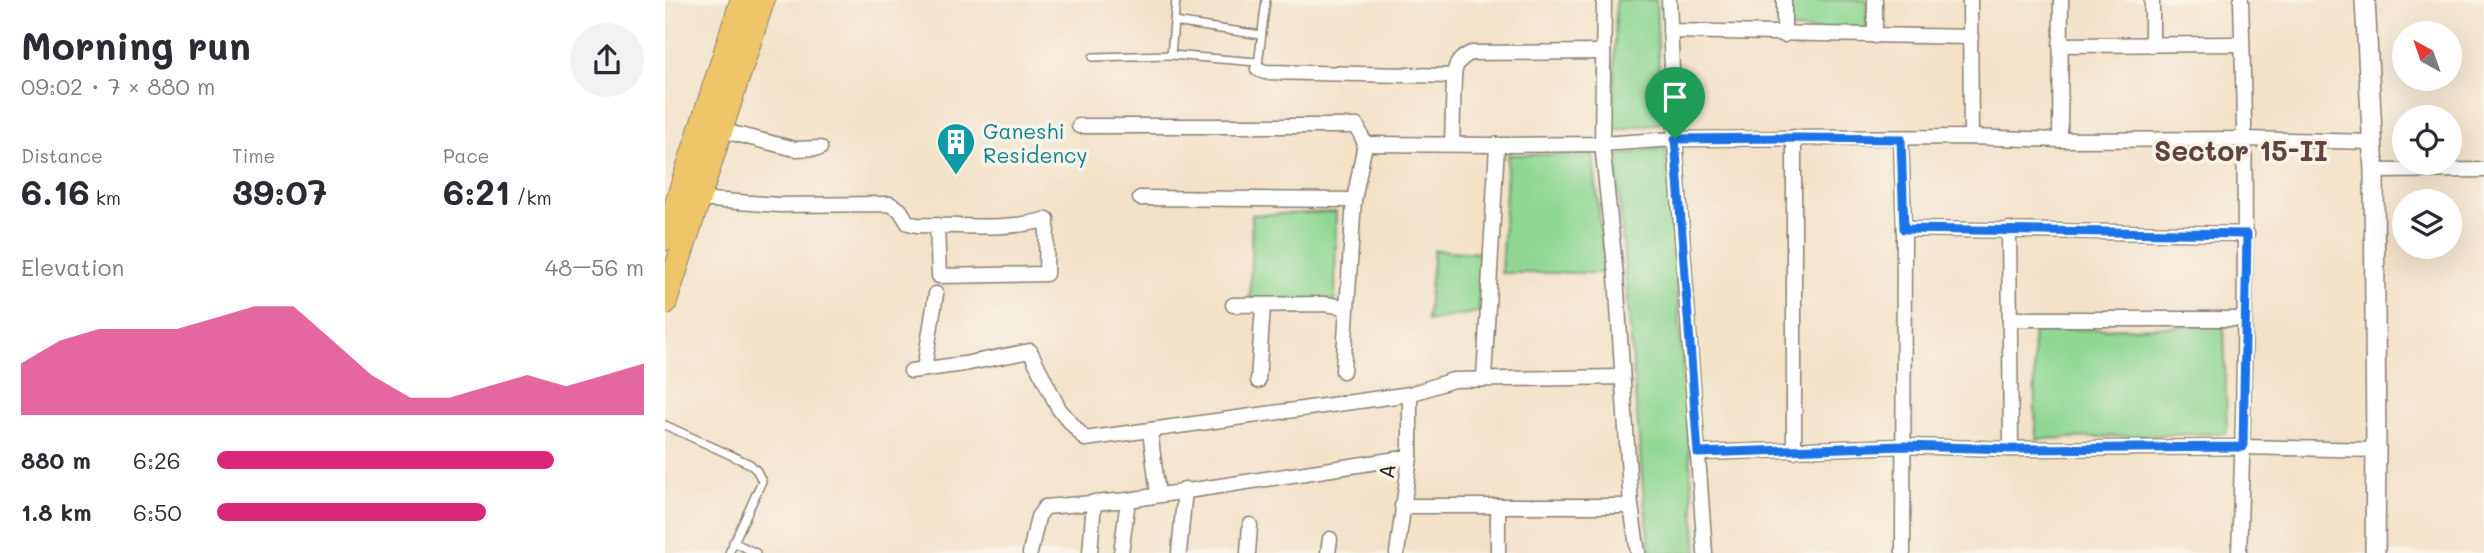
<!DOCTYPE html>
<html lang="en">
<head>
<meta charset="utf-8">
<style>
  body { margin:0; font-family:Mali,sans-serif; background:#f2f2f3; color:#2b2b33; height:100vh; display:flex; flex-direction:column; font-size:26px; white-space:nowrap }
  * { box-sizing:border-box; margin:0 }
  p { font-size:23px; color:#7c7c81 }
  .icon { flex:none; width:38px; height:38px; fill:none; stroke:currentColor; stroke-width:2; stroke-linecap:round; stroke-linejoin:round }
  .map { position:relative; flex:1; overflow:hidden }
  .drawer { display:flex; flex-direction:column; background:#fff; width:665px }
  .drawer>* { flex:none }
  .needle { width:46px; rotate:320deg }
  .fabs { position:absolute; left:1727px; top:21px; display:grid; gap:14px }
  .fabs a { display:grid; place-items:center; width:70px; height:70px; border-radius:50%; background:#fff; box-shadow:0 7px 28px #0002; font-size:35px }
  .pin { position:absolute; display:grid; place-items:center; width:60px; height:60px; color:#fff; margin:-72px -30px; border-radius:50% 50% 50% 0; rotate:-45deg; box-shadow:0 0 7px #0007 }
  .pin .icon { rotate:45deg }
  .round { display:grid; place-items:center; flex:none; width:74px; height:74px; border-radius:37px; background:#f2f2f3 }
  .head { display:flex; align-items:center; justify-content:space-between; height:119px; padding:0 21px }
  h1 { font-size:38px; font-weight:800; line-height:52px }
  .stats { display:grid; grid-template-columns:repeat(3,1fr); gap:10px; height:119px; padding:7px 21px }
  .stats div { display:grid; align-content:center }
  .stats b { font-size:35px; font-weight:800 }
  .stats small { font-size:19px; font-weight:400 }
  .stats p { font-size:19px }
  .chart { height:196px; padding:14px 21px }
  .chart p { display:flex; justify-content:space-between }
  .chart svg { width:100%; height:126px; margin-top:7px; fill:#db2777; opacity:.7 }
  ul { padding:0 21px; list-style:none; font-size:23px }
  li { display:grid; grid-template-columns:112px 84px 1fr; align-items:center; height:52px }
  li i { height:18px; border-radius:9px; background:#db2777 }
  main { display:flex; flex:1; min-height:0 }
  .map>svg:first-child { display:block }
  .green { fill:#8fd792; stroke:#567a57; stroke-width:2 }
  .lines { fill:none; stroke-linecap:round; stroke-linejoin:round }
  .service-casing { stroke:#887f72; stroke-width:10 }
  .minor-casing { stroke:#887f72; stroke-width:17 }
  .tertiary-casing { stroke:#887f72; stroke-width:22 }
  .primary-casing { stroke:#887f72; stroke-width:25 }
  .service { stroke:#fff; stroke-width:7 }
  .minor { stroke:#fff; stroke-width:14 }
  .tertiary { stroke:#fff; stroke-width:19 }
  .primary { stroke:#eec469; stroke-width:23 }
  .route-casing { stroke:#fff; stroke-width:14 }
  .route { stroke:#1a73e8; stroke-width:9 }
  .labels { text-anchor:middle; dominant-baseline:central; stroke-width:7; stroke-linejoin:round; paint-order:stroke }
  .culture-label { font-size:21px; fill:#0d838f; stroke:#f7f3e8; text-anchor:start }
  .street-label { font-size:21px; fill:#1c1c1c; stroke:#f7f3e8 }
  .district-label { font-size:28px; font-weight:bold; fill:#61423f; stroke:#f7f3e8 }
</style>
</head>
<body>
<main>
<section class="drawer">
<div class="head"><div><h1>Morning run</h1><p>09:02 · 7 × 880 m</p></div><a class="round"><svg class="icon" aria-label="share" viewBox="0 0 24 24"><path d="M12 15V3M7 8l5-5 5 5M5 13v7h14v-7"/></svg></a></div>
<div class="stats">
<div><p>Distance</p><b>6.16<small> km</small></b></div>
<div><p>Time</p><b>39:07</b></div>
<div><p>Pace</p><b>6:21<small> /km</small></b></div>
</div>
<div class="chart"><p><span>Elevation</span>48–56 m</p>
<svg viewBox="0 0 160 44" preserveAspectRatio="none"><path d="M0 44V26L10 18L20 14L30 14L40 14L50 10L60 6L70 6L80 18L90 30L100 38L110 38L120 34L130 30L140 34L150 30L160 26V44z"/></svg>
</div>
<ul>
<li><b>880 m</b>6:26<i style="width:79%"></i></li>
<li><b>1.8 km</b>6:50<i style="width:63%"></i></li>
</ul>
</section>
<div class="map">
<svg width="1819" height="553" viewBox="0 0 1819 553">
  <rect width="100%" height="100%" fill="#f7f3e8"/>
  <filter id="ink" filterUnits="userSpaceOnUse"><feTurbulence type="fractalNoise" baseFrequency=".0143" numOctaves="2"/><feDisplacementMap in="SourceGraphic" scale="14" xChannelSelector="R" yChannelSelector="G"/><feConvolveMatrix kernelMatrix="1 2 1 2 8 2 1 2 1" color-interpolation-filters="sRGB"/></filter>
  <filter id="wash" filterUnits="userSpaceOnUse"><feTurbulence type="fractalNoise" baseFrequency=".00686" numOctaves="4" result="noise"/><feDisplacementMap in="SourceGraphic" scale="28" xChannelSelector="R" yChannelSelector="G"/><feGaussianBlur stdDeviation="1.57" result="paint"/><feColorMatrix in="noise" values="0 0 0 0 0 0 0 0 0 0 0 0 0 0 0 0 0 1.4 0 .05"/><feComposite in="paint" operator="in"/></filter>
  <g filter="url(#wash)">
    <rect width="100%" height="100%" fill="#f3e2c8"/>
    <g class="green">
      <path d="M951,0H991L996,123L948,130Z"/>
      <path d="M1125,0H1202V32L1125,29Z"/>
      <path d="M1001,147L1032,553H986L979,502L951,156Z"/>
      <path d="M928,154L940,273H836L843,155Z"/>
      <path d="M671,212L670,300L585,303L587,215Z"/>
      <path d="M769,250L815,253L814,312L762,321Z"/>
      <path d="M1559,325L1562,433L1371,439L1368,331Z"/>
    </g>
  </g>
  <g filter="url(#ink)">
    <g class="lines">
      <g class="service-casing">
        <g id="service">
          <path d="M509,22L596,35"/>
          <path d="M506,55L592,62"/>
          <path d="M428,57L506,55L511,0"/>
          <path d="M593,65L601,0"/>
          <path d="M0,425L85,464L92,471L97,481L64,553"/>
          <path d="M68,542L91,553"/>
        </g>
      </g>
      <g class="minor-casing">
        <g id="minor">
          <path d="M939,0L937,144L951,276L966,506L973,553"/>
          <path d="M1004,0L1010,139L1040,553"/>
          <path d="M1305,0L1306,137"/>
          <path d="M1487,0V45"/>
          <path d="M1005,31L1306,37"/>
          <path d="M1119,35V0"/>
          <path d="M1210,36V0"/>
          <path d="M1395,45L1577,44"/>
          <path d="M593,69L600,72L789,76"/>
          <path d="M414,126H692L700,144L689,200L678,371"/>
          <path d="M55,130L130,149L155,148"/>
          <path d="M1236,139L1239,229L1238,553"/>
          <path d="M1395,140L1396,0"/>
          <path d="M700,144L832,145L937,144L1010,139L1306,137L1395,140L1580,139L1707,142"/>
          <path d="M787,144L789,76C790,64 795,58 806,53L938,52"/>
          <path d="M1709,171L1819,170"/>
          <path d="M475,198L689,200"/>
          <path d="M32,199L114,205L225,204L235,210L243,223L252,225C292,225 345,231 382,219L381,274L274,276L272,225"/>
          <path d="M1239,229L1582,234"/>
          <path d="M1344,229L1346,449"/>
          <path d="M568,305L659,304L681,307"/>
          <path d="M1345,319H1579"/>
          <path d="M259,369L271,294"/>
          <path d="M246,371L299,364L365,351L394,409L420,439L745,394L788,380L956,377"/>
          <path d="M819,378L832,145"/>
          <path d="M593,381L598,305"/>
          <path d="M485,431L493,494"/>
          <path d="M1129,451V137"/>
          <path d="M1033,453L1238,446L1346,449L1578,447L1711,450"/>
          <path d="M737,506H966"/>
          <path d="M833,506V553"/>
          <path d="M365,553L373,517L380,507L463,500L745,457"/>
          <path d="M425,553L429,502"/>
          <path d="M456,553L463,500"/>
          <path d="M514,553L520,489"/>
          <path d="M583,553L585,525"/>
          <path d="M663,553L665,539"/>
          <path d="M732,553L745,457V394"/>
          <path d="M1574,553C1581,369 1582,184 1576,0"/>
        </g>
      </g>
      <g class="tertiary-casing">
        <path id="tertiary" d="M1700,0L1709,171L1711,450L1710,553"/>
      </g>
      <g class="primary-casing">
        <g id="primary">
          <path d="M0,239L77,0"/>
          <path d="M0,303L98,0"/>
        </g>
      </g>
      <use href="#service" class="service"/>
      <use href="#minor" class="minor"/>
      <use href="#tertiary" class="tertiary"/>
      <use href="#primary" class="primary"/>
    </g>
  </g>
  <g class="lines" filter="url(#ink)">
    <g class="route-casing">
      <path id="route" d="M1129,138L1236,139L1239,229L1582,234L1578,447L1346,449L1238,446L1033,453L1010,139Z"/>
    </g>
    <use href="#route" class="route"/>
  </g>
  <defs>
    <g id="building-pin" transform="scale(2.0125)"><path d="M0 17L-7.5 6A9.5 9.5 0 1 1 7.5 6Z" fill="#0f9aa8" stroke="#f7f3e8"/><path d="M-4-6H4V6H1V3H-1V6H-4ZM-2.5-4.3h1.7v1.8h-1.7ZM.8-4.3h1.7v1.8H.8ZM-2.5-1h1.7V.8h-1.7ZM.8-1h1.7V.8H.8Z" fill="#fff"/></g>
  </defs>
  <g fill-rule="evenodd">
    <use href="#building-pin" x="291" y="142"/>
  </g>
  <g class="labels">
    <g class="culture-label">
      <text x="318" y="130">Ganeshi<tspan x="318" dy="24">Residency</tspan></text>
    </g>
    <g class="street-label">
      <text transform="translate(721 471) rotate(-82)">A</text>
    </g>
    <g class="district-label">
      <text x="1576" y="150">Sector 15-II</text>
    </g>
  </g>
</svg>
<div class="fabs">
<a><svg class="needle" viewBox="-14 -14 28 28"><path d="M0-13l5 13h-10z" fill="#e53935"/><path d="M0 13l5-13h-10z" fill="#7c7c81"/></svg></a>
<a><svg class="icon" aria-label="locate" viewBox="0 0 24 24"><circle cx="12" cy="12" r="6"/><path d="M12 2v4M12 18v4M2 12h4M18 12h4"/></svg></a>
<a><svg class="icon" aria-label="layers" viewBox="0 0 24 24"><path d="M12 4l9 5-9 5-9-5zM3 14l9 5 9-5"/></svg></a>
</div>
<div class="pin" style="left:1010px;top:139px;background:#1e9e55"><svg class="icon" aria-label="arrive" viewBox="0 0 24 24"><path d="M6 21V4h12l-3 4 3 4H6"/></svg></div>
</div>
</main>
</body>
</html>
